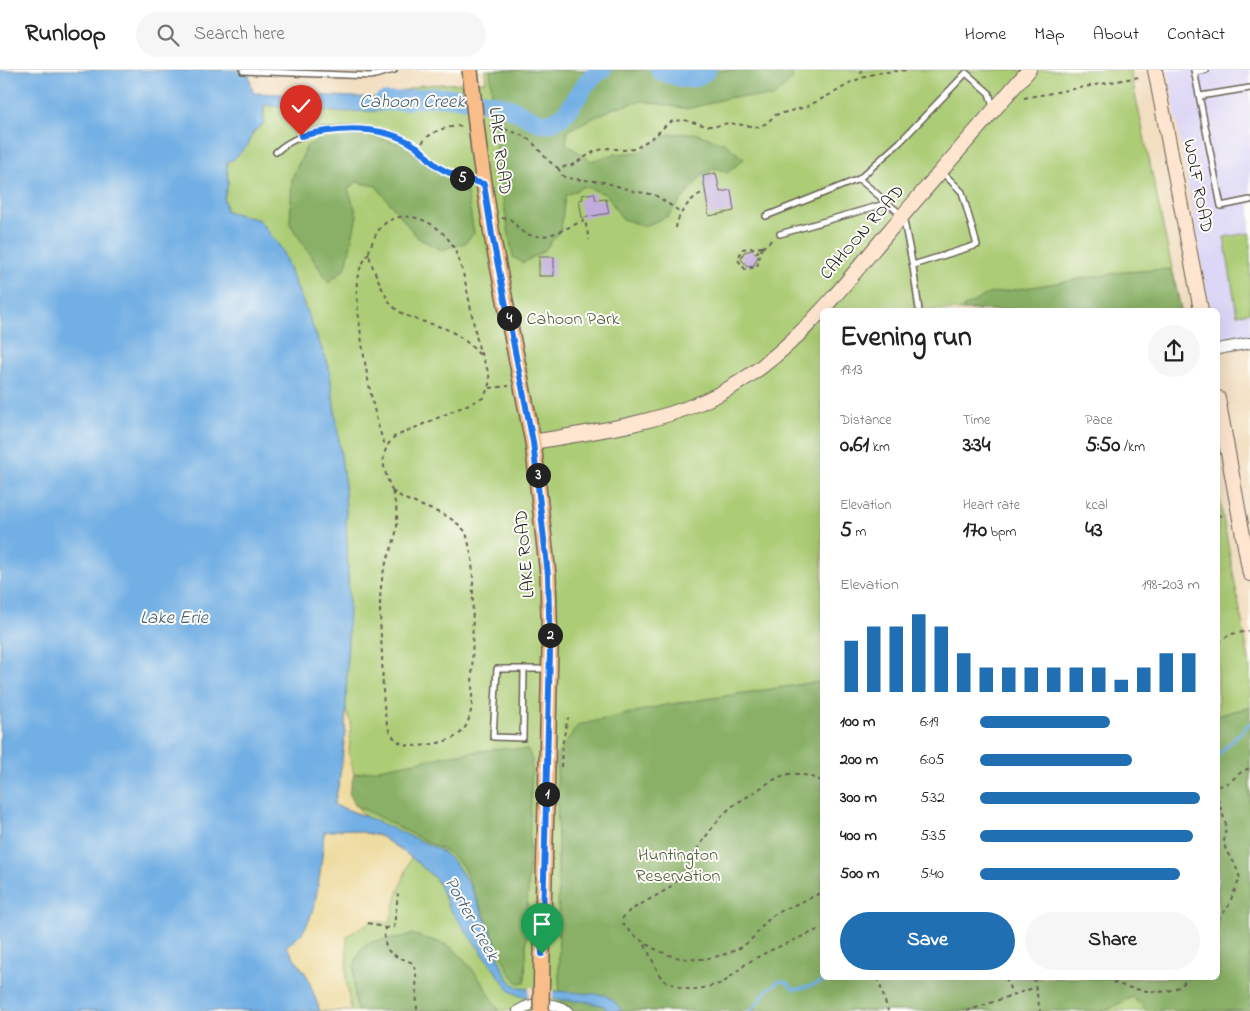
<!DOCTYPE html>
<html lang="en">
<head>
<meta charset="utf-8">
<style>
  body { margin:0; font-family:"Indie Flower",sans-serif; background:#f6f6f6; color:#222; height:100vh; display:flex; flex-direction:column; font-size:19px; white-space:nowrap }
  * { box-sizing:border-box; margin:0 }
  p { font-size:16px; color:#767676 }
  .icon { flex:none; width:28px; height:28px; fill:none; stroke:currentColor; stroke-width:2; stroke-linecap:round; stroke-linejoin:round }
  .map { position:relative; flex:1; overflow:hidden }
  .panel { position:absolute; left:820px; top:238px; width:400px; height:672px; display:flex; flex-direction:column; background:#fff; border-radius:8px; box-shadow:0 5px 20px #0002 }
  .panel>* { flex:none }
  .pin { position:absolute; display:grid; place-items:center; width:42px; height:42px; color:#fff; margin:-51px -21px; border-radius:50% 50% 50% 0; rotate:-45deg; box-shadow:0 0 5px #0007 }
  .pin .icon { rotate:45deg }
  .km { position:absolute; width:25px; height:25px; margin:-12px; border-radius:50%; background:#222; color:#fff; font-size:14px; line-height:25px; text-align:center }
  .round { display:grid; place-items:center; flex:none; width:52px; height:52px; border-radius:26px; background:#f6f6f6 }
  .summary { display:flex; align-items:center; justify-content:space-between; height:85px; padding:0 20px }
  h1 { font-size:28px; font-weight:700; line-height:38px }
  .metrics { display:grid; grid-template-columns:repeat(3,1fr); gap:8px; height:85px; padding:5px 20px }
  .metrics div { display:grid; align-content:center }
  .metrics b { font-size:21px; font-weight:700 }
  .metrics small { font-size:14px; font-weight:400 }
  .metrics p { font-size:14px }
  .chart { height:140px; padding:10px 20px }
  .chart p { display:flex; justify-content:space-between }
  .chart svg { width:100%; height:90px; margin-top:5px; stroke:#1f6fb2; stroke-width:6 }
  .action { display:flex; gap:10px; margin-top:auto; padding:10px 20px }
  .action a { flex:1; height:58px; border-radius:30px; background:#1f6fb2; color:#fff; font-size:20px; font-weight:700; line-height:58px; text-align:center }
  .action a+a { background:#f6f6f6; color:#222 }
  ul { padding:0 20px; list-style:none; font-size:16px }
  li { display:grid; grid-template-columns:80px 60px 1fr; align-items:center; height:38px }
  li i { height:12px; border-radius:6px; background:#1f6fb2 }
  header { display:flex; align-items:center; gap:30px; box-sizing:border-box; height:70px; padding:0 25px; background:#fff; border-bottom:1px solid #e0e0e0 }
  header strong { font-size:24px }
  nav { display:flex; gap:28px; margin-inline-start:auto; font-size:18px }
  .search { width:350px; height:45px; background:#f6f6f6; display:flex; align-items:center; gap:12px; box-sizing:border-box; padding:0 18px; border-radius:28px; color:#767676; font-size:19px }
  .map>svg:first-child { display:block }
  .built { fill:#dcd6f6 }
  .green { fill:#accc74; stroke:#647448 }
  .forest { fill:#89b066; stroke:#526641 }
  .sand { fill:#eeda9e; stroke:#857b5d }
  .water { fill:#72afe4; stroke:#476680 }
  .pier { fill:#f2dec0 }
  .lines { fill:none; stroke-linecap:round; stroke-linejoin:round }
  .stream { stroke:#72afe4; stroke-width:3 }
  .river { stroke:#72afe4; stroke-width:19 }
  .building { fill:#c0abdc }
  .lane-casing { stroke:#676055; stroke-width:8 }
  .street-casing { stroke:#676055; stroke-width:12 }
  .secondary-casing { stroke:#676055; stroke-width:16 }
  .primary-casing { stroke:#676055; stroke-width:18 }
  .path { stroke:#676055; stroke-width:2; stroke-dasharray:4 4; stroke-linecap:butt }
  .lane { stroke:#fff; stroke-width:5 }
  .street { stroke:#fff; stroke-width:10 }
  .secondary { stroke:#fde5d0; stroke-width:14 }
  .primary { stroke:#f9bd89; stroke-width:15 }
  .primary-bridge-casing { stroke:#676055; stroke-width:18; stroke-linecap:butt }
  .primary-bridge { stroke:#f9bd89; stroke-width:15 }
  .route-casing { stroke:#fff; stroke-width:10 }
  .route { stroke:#1a73e8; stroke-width:6 }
  .labels { text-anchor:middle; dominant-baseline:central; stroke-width:4; stroke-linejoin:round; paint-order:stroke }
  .street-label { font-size:18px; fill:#1c1c1c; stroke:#fdfcf7 }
  .park-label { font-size:18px; fill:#4e5a3b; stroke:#fdfcf7 }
  .water-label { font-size:19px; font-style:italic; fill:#435e76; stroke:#fdfcf7 }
</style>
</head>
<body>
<header>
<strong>Runloop</strong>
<div class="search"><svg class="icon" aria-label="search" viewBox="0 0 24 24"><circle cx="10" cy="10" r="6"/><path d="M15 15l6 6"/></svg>Search here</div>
<nav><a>Home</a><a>Map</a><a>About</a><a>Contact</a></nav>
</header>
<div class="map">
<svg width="1250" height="941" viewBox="0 0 1250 941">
  <rect width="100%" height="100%" fill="#fdfcf7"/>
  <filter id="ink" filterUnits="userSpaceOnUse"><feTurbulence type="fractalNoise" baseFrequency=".02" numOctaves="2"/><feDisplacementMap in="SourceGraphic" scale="10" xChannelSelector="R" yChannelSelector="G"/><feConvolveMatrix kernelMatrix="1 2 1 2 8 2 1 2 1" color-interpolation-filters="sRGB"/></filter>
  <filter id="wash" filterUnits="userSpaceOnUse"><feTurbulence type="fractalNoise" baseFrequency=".0096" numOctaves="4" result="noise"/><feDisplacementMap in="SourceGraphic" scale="20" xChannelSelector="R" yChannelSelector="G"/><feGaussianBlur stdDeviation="1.12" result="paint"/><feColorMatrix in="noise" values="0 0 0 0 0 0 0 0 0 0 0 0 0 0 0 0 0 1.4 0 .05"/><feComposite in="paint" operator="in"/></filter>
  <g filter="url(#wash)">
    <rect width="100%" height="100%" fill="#f2dec0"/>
    <path class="built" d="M1168,0H1250V269L1228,273L1223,272L1218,268V240H1210Z"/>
    <g class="green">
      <path d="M485,0H1130L1181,240H822V908H1218V420L1250,596V941H249L345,665L349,535L345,416L329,297L281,178L259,150L226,141L224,128L228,114L227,92L248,75L253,62L264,53V35L251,27L380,28L422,15L486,12Z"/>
      <path d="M1250,163V242L1237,245L1224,167Z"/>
    </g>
    <g class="forest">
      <path d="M490,0H791L793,9L773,27H732L687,39L643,31L614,38L568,60L566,74L591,91L615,84L640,82L669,64L694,63L724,73L744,89L727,103L716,98L704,103L668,146L645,156L622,149L607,125L584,116L565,126L561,159L544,181L523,193L513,187L498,102Z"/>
      <path d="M331,64L372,66L403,75L423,93L466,117L474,163L465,173L441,180L418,168L376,116L357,112L348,119L357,145L346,197L329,213L290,154L292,108L307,76Z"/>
      <path d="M1171,199L1181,240H962L964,237L988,224L1123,202Z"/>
      <path d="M822,611V908H1218V645L1250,637V941H1148L1132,927L1105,941H561L559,911L557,685L578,655L666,635Z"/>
      <path d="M504,678L528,680L532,690L525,912L518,913L509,902L463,797L449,783L355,735L349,723L354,704L451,685Z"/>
      <path d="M412,864C422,868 444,872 452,878C470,892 488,921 499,941H357C354,923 349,887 366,875C374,869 384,870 393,869C399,868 405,866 412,864Z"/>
    </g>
    <g class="sand">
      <path d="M346,641L351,652L349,683L354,704L349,723L355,735L365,746L334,735C341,704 345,673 346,641Z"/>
      <path d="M347,759L380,766L411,787L398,823L389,854L373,850L347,866L346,910L351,941H320L307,906L286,876L302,863L320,803L324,762Z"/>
    </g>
    <path class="water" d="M0,0H248L253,23L380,28L404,22L409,31L381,41L334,42L264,35L263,46L264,53L253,62L248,75L234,89L227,92L228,114L224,128L226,141L259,150L281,178L329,297L345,416L349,535L345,665L339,713L334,735C361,744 386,755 412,767C424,773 441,779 451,789C468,805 485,848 494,870C500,887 501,908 519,918L605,925L617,934L622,941H608L604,936L588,932L520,926L510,921L449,838L436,809L411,787L380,766L347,759L324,762C322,788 318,845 301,864C297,869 291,872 286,876L307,906L320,941H0Z"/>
    <path class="pier" d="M529,917L553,918V932L528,929Z"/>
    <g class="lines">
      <g class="stream">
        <path d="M1218,685L1250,653"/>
        <path d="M749,941L754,938L767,920L779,911L786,912L794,919C805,919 820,913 829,908"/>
      </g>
      <g class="river">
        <path d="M659,0C678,7 690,15 707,0"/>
        <path d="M383,32C400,32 416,28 433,27C451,26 491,32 509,38C522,42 538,57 552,52C575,44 580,10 602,0"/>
      </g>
    </g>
    <g id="blocks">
      <g class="building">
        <path d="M716,103L720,122L731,120L734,141L709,146L703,106Z"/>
        <path d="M594,123L596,130L606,129L609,143L582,148L579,130L583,129L582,125Z"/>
        <path d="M752,180L758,186L754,195L747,196L741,189L744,182Z"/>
        <rect x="539" y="187" width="15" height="19"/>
      </g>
    </g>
  </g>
  <g filter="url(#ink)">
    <use href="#blocks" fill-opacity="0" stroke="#676055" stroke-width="1"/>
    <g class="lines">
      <g class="lane-casing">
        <g id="lane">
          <path d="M1194,0L1221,136L1250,130"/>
          <path d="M243,1L371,6L394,0"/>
          <path d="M1195,2L1206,0"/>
          <path d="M1200,26L1250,18"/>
          <path d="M276,82C307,54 366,53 404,69C418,76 427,89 440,98C452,106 468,110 483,113"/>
          <path d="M766,146L859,109"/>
          <path d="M780,164L888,133"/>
          <path d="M913,195L977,175L962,122L941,101"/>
          <path d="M919,240L913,197L903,146L859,109L900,72L966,3L989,23L993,37"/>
          <path d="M524,599L523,668L493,667L497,599H547"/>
        </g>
      </g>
      <g class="street-casing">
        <g id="street">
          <path d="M1218,279L1250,273"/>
          <path d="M518,941C533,931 553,932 568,941"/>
        </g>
      </g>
      <g class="secondary-casing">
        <g id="secondary">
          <path d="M1155,0L1201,240"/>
          <path d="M1218,328L1250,504"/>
          <path d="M533,372C590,362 649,355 702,332C782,298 836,224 890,160C936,107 982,53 1029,0"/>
        </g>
      </g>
      <g class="primary-casing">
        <path id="primary" d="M479,80L492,165L533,372L548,505L550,582L542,884"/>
      </g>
      <g class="path">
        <path d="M861,0L862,8"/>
        <path d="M1024,28L1139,7"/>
        <path d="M489,56C504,59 521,62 533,73C541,82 548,92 558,98L572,95L595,81L608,78L624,80L635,79L657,64L667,54L673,51L684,50L707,56H716L728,53L758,57L767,53L775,45L806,37L839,20L851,12L876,3L908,0"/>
        <path d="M422,73C431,60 449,56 464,56"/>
        <path d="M558,98L562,105L566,108L604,112L633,121L655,125L682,143"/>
        <path d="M502,148L510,149C515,153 519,160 524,163C545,173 567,157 585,150L589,170"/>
        <path d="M676,158C677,145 692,125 705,122"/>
        <path d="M762,177L757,197L745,199L738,190L742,179Z"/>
        <path d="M369,183C363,192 358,200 357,211C354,236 373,356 386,376"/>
        <path d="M756,183L774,168"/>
        <path d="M490,318L509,316"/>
        <path d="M392,421L405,429L447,446L458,454L466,462L472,488L473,510L472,635C470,646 468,658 458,665C448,673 415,679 403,674C395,671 389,663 387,654C382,632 383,608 382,586C381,561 378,534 382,510C384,493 393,479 396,462C399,449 396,434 392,421Z"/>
        <path d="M392,421C384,399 377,386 394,367L483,328C494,310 489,304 482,286C478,278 477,269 475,260C469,233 465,197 451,173C435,148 394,133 376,164C374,169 370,176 369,182C369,189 374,200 377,207C381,216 385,226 391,234C406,252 433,251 452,262C464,268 472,277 481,286"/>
        <path d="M1218,446L1225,445"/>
        <path d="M1218,572L1231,564L1250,561"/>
        <path d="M561,697L562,675L568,648"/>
        <path d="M822,711C791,698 783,703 756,721C749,726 741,730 734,735C722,744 712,758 704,769C692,786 685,801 671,816C662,825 623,840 622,850C622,856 629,860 633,864C662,888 692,896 728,883C754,874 754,863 771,847C778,841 812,828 822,822"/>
        <path d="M1218,716C1233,714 1235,703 1250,698"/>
        <path d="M1218,729L1226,755L1224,772L1226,781L1235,794L1240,808L1227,839L1218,849"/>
        <path d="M368,853L385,858C382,885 392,884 413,893L416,903L417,941"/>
        <path d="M385,858L394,857L398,824"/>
        <path d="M645,875L662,910L682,918L695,920L723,913L747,893L769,881L822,858"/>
        <path d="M878,908L888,941"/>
        <path d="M1006,908L1012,924"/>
        <path d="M1034,908L1040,941"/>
        <path d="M1106,908C1117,917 1154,924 1168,921C1177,919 1183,915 1188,908"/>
        <path d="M967,941L1036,917"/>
      </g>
      <use href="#lane" class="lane"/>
      <use href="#street" class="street"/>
      <use href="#secondary" class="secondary"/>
      <use href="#primary" class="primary"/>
      <g class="primary-bridge-casing">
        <g id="primary-bridge">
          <path d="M470,0L479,80"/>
          <path d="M541,941L542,884"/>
        </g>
      </g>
      <use href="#primary-bridge" class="primary-bridge"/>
    </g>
  </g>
  <g class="lines" filter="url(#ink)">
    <g class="route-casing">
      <path id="route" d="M301,66C339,57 383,54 417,77C425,83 431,93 440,98C453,106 469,110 484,114L492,165L533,372L548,505L550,582L542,884"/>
    </g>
    <use href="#route" class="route"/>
  </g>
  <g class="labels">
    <g class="street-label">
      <text transform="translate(499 81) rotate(83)">LAKE ROAD</text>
      <text transform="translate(1197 116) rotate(79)">WOLF ROAD</text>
      <text transform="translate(863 163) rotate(-49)">CAHOON ROAD</text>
      <text transform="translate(526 484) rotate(-95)">LAKE ROAD</text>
    </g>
    <g class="park-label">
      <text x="573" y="250">Cahoon Park</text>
      <text x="678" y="786">Huntington<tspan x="678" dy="21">Reservation</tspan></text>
    </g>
    <g class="water-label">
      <text x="412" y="32">Cahoon Creek</text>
      <text x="174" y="548">Lake Erie</text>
      <text transform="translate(471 849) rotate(61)">Porter Creek</text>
    </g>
  </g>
</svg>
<div class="pin" style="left:542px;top:884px;background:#1e9e55"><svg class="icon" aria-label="arrive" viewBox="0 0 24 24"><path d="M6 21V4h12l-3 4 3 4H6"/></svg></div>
<div class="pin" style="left:301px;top:66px;background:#d93025"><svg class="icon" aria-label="check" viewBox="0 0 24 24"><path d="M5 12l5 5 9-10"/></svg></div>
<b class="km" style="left:547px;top:724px">1</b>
<b class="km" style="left:550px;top:565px">2</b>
<b class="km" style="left:538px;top:405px">3</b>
<b class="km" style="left:509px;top:248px">4</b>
<b class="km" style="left:462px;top:108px">5</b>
<section class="panel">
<div class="summary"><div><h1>Evening run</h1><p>19:13</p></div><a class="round"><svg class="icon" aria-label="share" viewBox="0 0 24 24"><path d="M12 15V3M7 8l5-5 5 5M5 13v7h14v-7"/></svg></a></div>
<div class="metrics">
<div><p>Distance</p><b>0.61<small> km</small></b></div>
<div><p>Time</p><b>3:34</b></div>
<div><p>Pace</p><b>5:50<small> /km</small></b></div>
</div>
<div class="metrics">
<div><p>Elevation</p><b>5<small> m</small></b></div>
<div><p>Heart rate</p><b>170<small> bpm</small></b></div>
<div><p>kcal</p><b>43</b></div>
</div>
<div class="chart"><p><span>Elevation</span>198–203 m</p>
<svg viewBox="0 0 160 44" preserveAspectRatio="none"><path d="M5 44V19M15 44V12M25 44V12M35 44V6M45 44V12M55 44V25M65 44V32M75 44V32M85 44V32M95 44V32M105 44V32M115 44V32M125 44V38M135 44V32M145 44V25M155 44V25"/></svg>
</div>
<ul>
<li><b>100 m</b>6:19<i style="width:59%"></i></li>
<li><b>200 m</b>6:05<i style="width:69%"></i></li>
<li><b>300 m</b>5:32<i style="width:100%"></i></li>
<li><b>400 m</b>5:35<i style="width:97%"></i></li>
<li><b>500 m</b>5:40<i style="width:91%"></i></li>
</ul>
<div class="action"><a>Save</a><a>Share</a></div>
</section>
</div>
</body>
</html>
